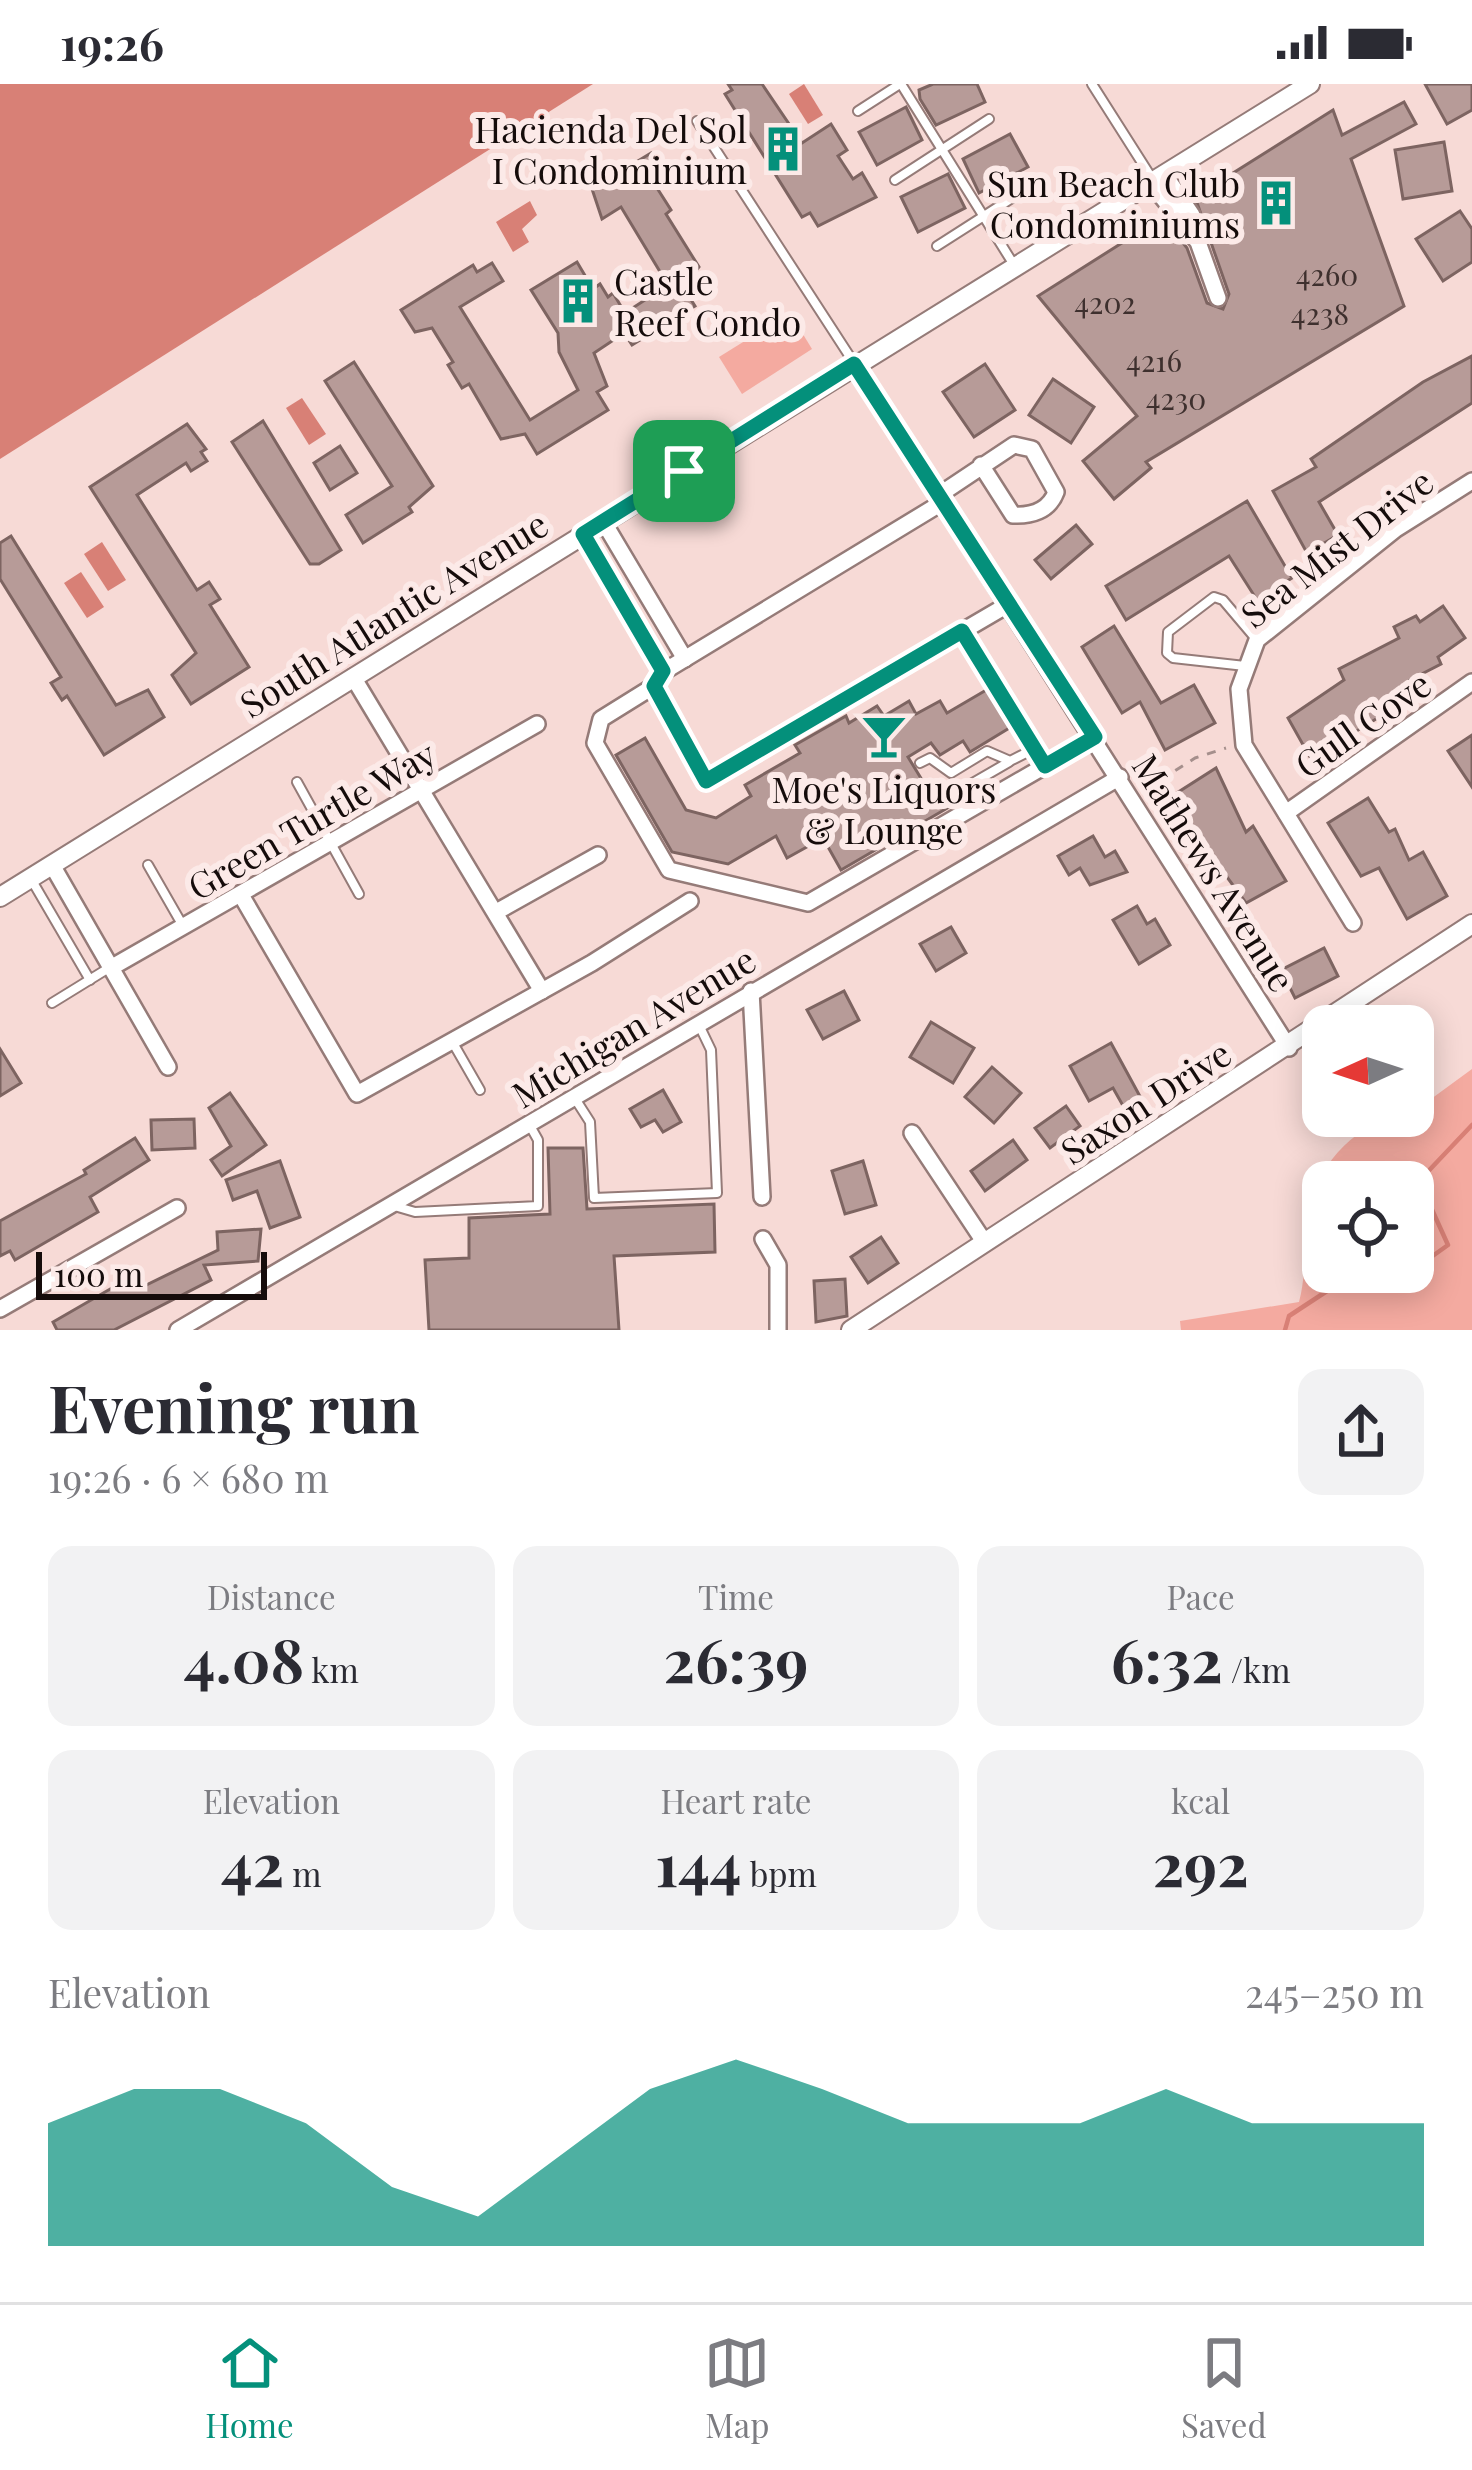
<!DOCTYPE html>
<html lang="en">
<head>
<meta charset="utf-8">
<style>
  body { margin:0; font-family:"Playfair Display",serif; background:#f2f2f3; color:#2b2b33; height:100vh; display:flex; flex-direction:column; font-size:45px; white-space:nowrap }
  * { box-sizing:border-box; margin:0 }
  p { font-size:39px; color:#7c7c81 }
  .icon { flex:none; width:66px; height:66px; fill:none; stroke:currentColor; stroke-width:2; stroke-linecap:round; stroke-linejoin:round }
  .map { position:relative; height:1246px; overflow:hidden }
  .drawer { display:flex; flex-direction:column; background:#fff; flex:1 }
  .drawer>* { flex:none }
  .needle { width:78px; rotate:267deg }
  .fabs { position:absolute; left:1302px; top:921px; display:grid; gap:24px }
  .fabs a { display:grid; place-items:center; width:132px; height:132px; border-radius:24px; background:#fff; box-shadow:0 6px 30px #0003; font-size:60px }
  .scale { position:absolute; left:36px; bottom:30px; width:231px; box-sizing:border-box; padding-left:12px; border:6px solid #150c0b; border-top:0; font-size:33px; line-height:42px; white-space:nowrap; color:#150c0b; -webkit-text-stroke:9px #fceae8; paint-order:stroke }
  .pin { position:absolute; display:grid; place-items:center; width:102px; height:102px; color:#fff; margin:-51px; border-radius:24px; box-shadow:0 6px 18px #0006 }
  .round { display:grid; place-items:center; flex:none; width:126px; height:126px; border-radius:24px; background:#f2f2f3 }
  .summary { display:flex; align-items:center; justify-content:space-between; height:204px; padding:0 48px }
  h1 { font-size:66px; font-weight:700; line-height:90px }
  .figures { display:grid; grid-template-columns:repeat(3,1fr); gap:18px; height:204px; padding:12px 48px }
  .figures div { display:grid; align-content:center; border-radius:24px; background:#f2f2f3; text-align:center }
  .figures b { font-size:60px; font-weight:700 }
  .figures small { font-size:33px; font-weight:400 }
  .figures p { font-size:33px }
  .chart { height:336px; padding:24px 48px }
  .chart p { display:flex; justify-content:space-between }
  .chart svg { width:100%; height:216px; margin-top:12px; fill:#04907b; opacity:.7 }
  .status { display:flex; justify-content:space-between; align-items:center; height:84px; padding:0 60px; background:#fff; direction:ltr }
  .status svg { height:33px; fill:currentColor }
  .tabs { display:flex; justify-content:space-around; align-items:center; height:168px; border-top:3px solid #e1e1e2; background:#fff; font-size:33px; color:#7c7c81 }
  .tabs a { display:grid; justify-items:center; gap:6px }
  .tabs .current { color:#04907b }
  .map>svg:first-child { display:block }
  .green { fill:#f4aaa0; fill-rule:evenodd }
  .water { fill:#d88076 }
  .lines { fill:none; stroke-linecap:round; stroke-linejoin:round }
  .stream { stroke:#d88076; stroke-width:4.5 }
  .building { fill:#b79b98; stroke:#7d6461; stroke-width:3 }
  .service-casing { stroke:#957b78; stroke-width:12 }
  .minor-casing { stroke:#957b78; stroke-width:20 }
  .tertiary-casing { stroke:#957b78; stroke-width:22 }
  .path { stroke:#a58f8c; stroke-width:3; stroke-dasharray:9 9; stroke-linecap:butt }
  .service { stroke:#fff; stroke-width:8 }
  .minor { stroke:#fff; stroke-width:15 }
  .tertiary { stroke:#fff; stroke-width:18 }
  .route-casing { stroke:#fff; stroke-width:24 }
  .route { stroke:#04907b; stroke-width:15 }
  .labels { text-anchor:middle; dominant-baseline:central; stroke-width:12; stroke-linejoin:round; paint-order:stroke }
  .number-label { font-size:30px; fill:#3e302e }
  .poi-label { font-size:36px; fill:#150c0b; stroke:#fceae8; text-anchor:end }
  .street-label { font-size:36px; fill:#150c0b; stroke:#fceae8 }
</style>
</head>
<body>
<div class="status"><b>19:26</b><svg viewBox="0 0 49 12"><path d="M0 12V9h3v3zM5 12V6h3v6zM10 12V3h3v9zM15 12V0h3v12zM26 1h20v11H26zM47 4h2v5h-2z"/></svg></div>
<div class="map">
<svg width="1472" height="1246" viewBox="0 0 1472 1246">
  <rect width="100%" height="100%" fill="#f7dad6"/>
  <g class="green">
    <path d="M790,229L812,265L742,310L719,273Z"/>
    <path d="M1472,985V1246H1181L1180,1237L1299,1218C1308,1185 1302,1148 1312,1115C1326,1069 1366,1032 1413,1032V1020L1431,1015ZM1323,1098H1413V1188H1323Z"/>
  </g>
  <g class="water">
    <path d="M0,0H593L0,375Z"/>
    <path d="M804,0L823,31L808,40L789,10Z"/>
    <path d="M530,117L537,131L522,145L529,158L513,168L496,138Z"/>
    <path d="M302,314L326,350L309,361L286,324Z"/>
    <path d="M102,458L126,496L108,507L84,470Z"/>
    <path d="M81,488L104,523L87,534L64,499Z"/>
  </g>
  <g class="lines">
    <g class="stream">
      <path d="M1413,1186L1448,1161L1419,1097L1472,1041"/>
      <path d="M1396,1188H1410"/>
      <path d="M1285,1246L1289,1232L1356,1188"/>
    </g>
  </g>
  <g class="building">
    <path d="M728,0H762L802,59L831,40L847,66L838,72L853,95L862,89L876,113L818,142L810,129L802,133L725,10L732,6Z"/>
    <path d="M933,0H977L985,18L936,41L920,15L919,6Z"/>
    <path d="M1425,0H1472V26L1447,40Z"/>
    <path d="M1404,18L1416,40L1351,75L1404,222L1146,378L1151,384L1114,415L1083,377L1137,332L1038,212L1163,133L1187,164L1207,219L1223,225L1229,210L1195,113L1333,26L1342,51Z"/>
    <path d="M906,23L922,56L877,81L859,48Z"/>
    <path d="M1010,50L1028,83L979,109L963,75Z"/>
    <path d="M1444,58L1452,107L1403,115L1395,66Z"/>
    <path d="M651,69L665,91L657,104L671,126L666,130L699,183L683,203L695,222L632,261L624,249L594,269L607,302L597,308L608,326L537,370L525,350L501,355L469,300L462,304L448,281L453,278L432,244L415,248L401,226L473,181L477,188L492,179L503,197L460,223L530,336L578,306L559,268L558,249L531,206L577,178L593,205L600,200L608,213L613,209L625,229L668,201L621,123L602,135L592,105Z"/>
    <path d="M948,90L965,124L918,148L901,113Z"/>
    <path d="M1460,127L1472,145V178L1443,197L1416,155Z"/>
    <path d="M1472,272V319L1319,418L1338,451L1307,469L1273,407L1316,383L1311,375L1423,298Z"/>
    <path d="M354,278L433,402L409,423L412,428L363,459L346,431L392,402L325,297Z"/>
    <path d="M985,280L1015,326L974,353L943,308Z"/>
    <path d="M1053,295L1094,323L1071,359L1029,331Z"/>
    <path d="M263,337L341,466L319,480H310L232,358Z"/>
    <path d="M187,340L206,365L201,368L207,377L191,387L186,379L137,411L197,506L209,498L220,515L210,521L249,583L191,620L172,591L196,569L90,403Z"/>
    <path d="M340,362L357,389L330,406L314,379Z"/>
    <path d="M1247,417L1292,494L1257,516L1229,472L1126,536L1106,502Z"/>
    <path d="M1076,441L1092,460L1051,495L1035,476Z"/>
    <path d="M11,452L116,621L148,606L164,633L104,671L67,612L62,616L51,599L61,593L0,495V459Z"/>
    <path d="M1443,522L1465,554L1438,573L1441,580L1410,596L1416,606L1389,627L1311,675L1288,634L1344,596L1339,585L1399,554L1394,543L1416,532L1420,538Z"/>
    <path d="M1114,542L1161,619L1194,601L1215,639L1165,666L1140,618L1122,629L1082,563Z"/>
    <path d="M988,605L1011,643L970,668L963,657L940,671L931,659L908,673L930,709L946,700L944,714L956,719L841,786L823,754L787,774L776,752L728,780L672,768L616,671L645,654L686,726L716,734L751,712L745,701L800,669L795,661L846,632L849,639L877,622L884,632L909,617L916,630L940,617L947,629Z"/>
    <path d="M1472,651V703L1448,667Z"/>
    <path d="M1216,684L1246,748L1253,742L1286,797L1246,819L1169,714Z"/>
    <path d="M1368,714L1389,748L1395,745L1409,776L1423,768L1447,812L1407,835L1379,784L1361,792L1328,739Z"/>
    <path d="M1093,752L1105,773L1115,767L1127,788L1090,801L1080,784L1069,791L1058,772Z"/>
    <path d="M1137,822L1147,840L1155,835L1170,861L1139,880L1113,836Z"/>
    <path d="M951,843L966,869L936,887L920,860Z"/>
    <path d="M1324,864L1338,892L1295,914L1281,886Z"/>
    <path d="M844,907L859,936L823,955L807,926Z"/>
    <path d="M931,938L974,964L953,999L910,973Z"/>
    <path d="M1111,959L1143,1018L1126,1027L1113,1004L1089,1017L1070,982Z"/>
    <path d="M0,965L21,999L0,1012Z"/>
    <path d="M992,983L1021,1009L994,1039L965,1013Z"/>
    <path d="M663,1006L681,1038L663,1048L655,1036L641,1043L630,1025Z"/>
    <path d="M230,1009L266,1061L222,1092L211,1076L231,1062L209,1024Z"/>
    <path d="M1066,1022L1080,1042L1050,1064L1035,1044Z"/>
    <path d="M194,1035L195,1064L152,1066L151,1036Z"/>
    <path d="M135,1054L149,1076L90,1113L98,1128L15,1176L10,1167L0,1172V1137L86,1090L84,1086Z"/>
    <path d="M1013,1056L1027,1076L985,1107L971,1087Z"/>
    <path d="M548,1064H583L587,1125L714,1120L715,1168L614,1172L619,1246H429L425,1176L469,1174V1134L550,1130Z"/>
    <path d="M280,1077L300,1133L270,1144L257,1107L233,1116L226,1096Z"/>
    <path d="M863,1077L876,1121L845,1130L832,1087Z"/>
    <path d="M261,1145L258,1177L204,1181L211,1196L114,1246H57L53,1238L131,1193L138,1205L218,1166L217,1148Z"/>
    <path d="M881,1153L898,1179L868,1199L851,1173Z"/>
    <path d="M845,1195L847,1232L816,1238L814,1197Z"/>
  </g>
  <g class="lines">
    <g class="service-casing">
      <g id="service">
        <path d="M901,0L1014,181"/>
        <path d="M1092,0L1153,96"/>
        <path d="M858,27L900,0"/>
        <path d="M697,37L854,279"/>
        <path d="M895,96L989,35"/>
        <path d="M937,162L1034,100"/>
        <path d="M962,547L1044,681"/>
        <path d="M1245,582L1173,574L1167,569L1168,548L1214,513L1223,516L1256,555"/>
        <path d="M920,679L930,674L951,689L987,667L1010,677L1034,665"/>
        <path d="M297,698L359,810"/>
        <path d="M952,711L1009,678"/>
        <path d="M148,781L183,842"/>
        <path d="M31,795L90,896"/>
        <path d="M52,919L112,882"/>
        <path d="M453,959L480,1006"/>
        <path d="M574,1013L590,1038L594,1114L717,1109L711,966L699,941"/>
        <path d="M391,1121L415,1128L538,1122V1056L529,1040"/>
      </g>
    </g>
    <g class="minor-casing">
      <g id="minor">
        <path d="M1164,90L1192,131L1190,148"/>
        <path d="M1151,99L1198,158L1218,214"/>
        <path d="M855,281L1289,964"/>
        <path d="M939,411L1014,361L1032,365L1056,408C1049,427 1031,432 1013,431L981,381"/>
        <path d="M603,437L685,575"/>
        <path d="M583,450L663,588L943,418"/>
        <path d="M353,593L542,907"/>
        <path d="M657,597L654,602L706,697L1009,520"/>
        <path d="M654,602L601,635L595,659L669,786L808,819L1095,653"/>
        <path d="M1286,729L1472,598"/>
        <path d="M52,781L168,983"/>
        <path d="M241,811L357,1010L592,879L690,817"/>
        <path d="M498,827L598,771"/>
        <path d="M1353,839L1244,661L1239,605L1257,556L1396,445L1472,397"/>
        <path d="M114,882L537,640"/>
        <path d="M751,907L762,1113"/>
        <path d="M912,1049L985,1159"/>
        <path d="M763,1155L778,1181V1246"/>
        <path d="M0,1225L177,1124"/>
        <path d="M178,1246L1120,693"/>
      </g>
    </g>
    <g class="tertiary-casing">
      <g id="tertiary">
        <path d="M0,813L1310,0"/>
        <path d="M851,1246L1472,840"/>
      </g>
    </g>
    <path class="path" d="M1145,706L1195,674L1226,664"/>
    <use href="#service" class="service"/>
    <use href="#minor" class="minor"/>
    <use href="#tertiary" class="tertiary"/>
  </g>
  <g class="lines">
    <g class="route-casing">
      <path id="route" d="M854,280L1095,653L1045,682L962,547L706,697L654,602L663,587L583,450Z"/>
    </g>
    <use href="#route" class="route"/>
  </g>
  <defs>
    <g id="building-bare" transform="scale(3.6)"><path d="M-4-6H4V6H1V3H-1V6H-4ZM-2.5-4.3h1.7v1.8h-1.7ZM.8-4.3h1.7v1.8H.8ZM-2.5-1h1.7V.8h-1.7ZM.8-1h1.7V.8H.8Z" fill="#04907b" stroke="#fceae8" stroke-width="2.5" paint-order="stroke"/></g>
    <g id="bar-bare" transform="scale(3.6)"><path d="M-6-5H6L.8 .8V4.5H3.5V6h-7V4.5H-.8V.8Z" fill="#04907b" stroke="#fceae8" stroke-width="2.5" paint-order="stroke"/></g>
  </defs>
  <g fill-rule="evenodd">
    <use href="#building-bare" x="783" y="65"/>
    <use href="#building-bare" x="1276" y="119"/>
    <use href="#building-bare" x="578" y="217"/>
    <use href="#bar-bare" x="884" y="652"/>
  </g>
  <g class="labels">
    <g class="number-label">
      <text x="1327" y="190">4260</text>
      <text x="1105" y="218">4202</text>
      <text x="1320" y="229">4238</text>
      <text x="1154" y="276">4216</text>
      <text x="1176" y="314">4230</text>
    </g>
    <g class="poi-label">
      <text x="747" y="44">Hacienda Del Sol<tspan x="747" dy="41">I Condominium</tspan></text>
      <text x="1240" y="98">Sun Beach Club<tspan x="1240" dy="41">Condominiums</tspan></text>
      <text x="614" y="196" text-anchor="start">Castle<tspan x="614" dy="41">Reef Condo</tspan></text>
      <text x="884" y="704" text-anchor="middle">Moe's Liquors<tspan x="884" dy="41">&amp; Lounge</tspan></text>
    </g>
    <g class="street-label">
      <text transform="translate(1336 463) rotate(-38)">Sea Mist Drive</text>
      <text transform="translate(393 529) rotate(-32)">South Atlantic Avenue</text>
      <text transform="translate(1362 639) rotate(-35)">Gull Cove</text>
      <text transform="translate(311 735) rotate(-30)">Green Turtle Way</text>
      <text transform="translate(1215 788) rotate(58)">Mathews Avenue</text>
      <text transform="translate(633 942) rotate(-31)">Michigan Avenue</text>
      <text transform="translate(1145 1017) rotate(-33)">Saxon Drive</text>
    </g>
  </g>
</svg>
<div class="fabs">
<a><svg class="needle" viewBox="-14 -14 28 28"><path d="M0-13l5 13h-10z" fill="#e53935"/><path d="M0 13l5-13h-10z" fill="#7c7c81"/></svg></a>
<a><svg class="icon" aria-label="locate" viewBox="0 0 24 24"><circle cx="12" cy="12" r="6"/><path d="M12 2v4M12 18v4M2 12h4M18 12h4"/></svg></a>
</div>
<div class="scale">100 m</div>
<div class="pin" style="left:684px;top:387px;background:#1e9e55"><svg class="icon" aria-label="arrive" viewBox="0 0 24 24"><path d="M6 21V4h12l-3 4 3 4H6"/></svg></div>
</div>
<section class="drawer">
<div class="summary"><div><h1>Evening run</h1><p>19:26 · 6 × 680 m</p></div><a class="round"><svg class="icon" aria-label="share" viewBox="0 0 24 24"><path d="M12 15V3M7 8l5-5 5 5M5 13v7h14v-7"/></svg></a></div>
<div class="figures">
<div><p>Distance</p><b>4.08<small> km</small></b></div>
<div><p>Time</p><b>26:39</b></div>
<div><p>Pace</p><b>6:32<small> /km</small></b></div>
</div>
<div class="figures">
<div><p>Elevation</p><b>42<small> m</small></b></div>
<div><p>Heart rate</p><b>144<small> bpm</small></b></div>
<div><p>kcal</p><b>292</b></div>
</div>
<div class="chart"><p><span>Elevation</span>245–250 m</p>
<svg viewBox="0 0 160 44" preserveAspectRatio="none"><path d="M0 44V19L10 12L20 12L30 19L40 32L50 38L60 25L70 12L80 6L90 12L100 19L110 19L120 19L130 12L140 19L150 19L160 19V44z"/></svg>
</div>
</section>
<nav class="tabs">
<a class="current"><svg class="icon" aria-label="home" viewBox="0 0 24 24"><path d="M3 11l9-7 9 7M6 9v11h12V9"/></svg>Home</a>
<a><svg class="icon" aria-label="map" viewBox="0 0 24 24"><path d="M3 6l6-2 6 2 6-2v14l-6 2-6-2-6 2zM9 4v14M15 6v14"/></svg>Map</a>
<a><svg class="icon" aria-label="saved" viewBox="0 0 24 24"><path d="M7 4h10v16l-5-4-5 4z"/></svg>Saved</a>
</nav>
</body>
</html>
